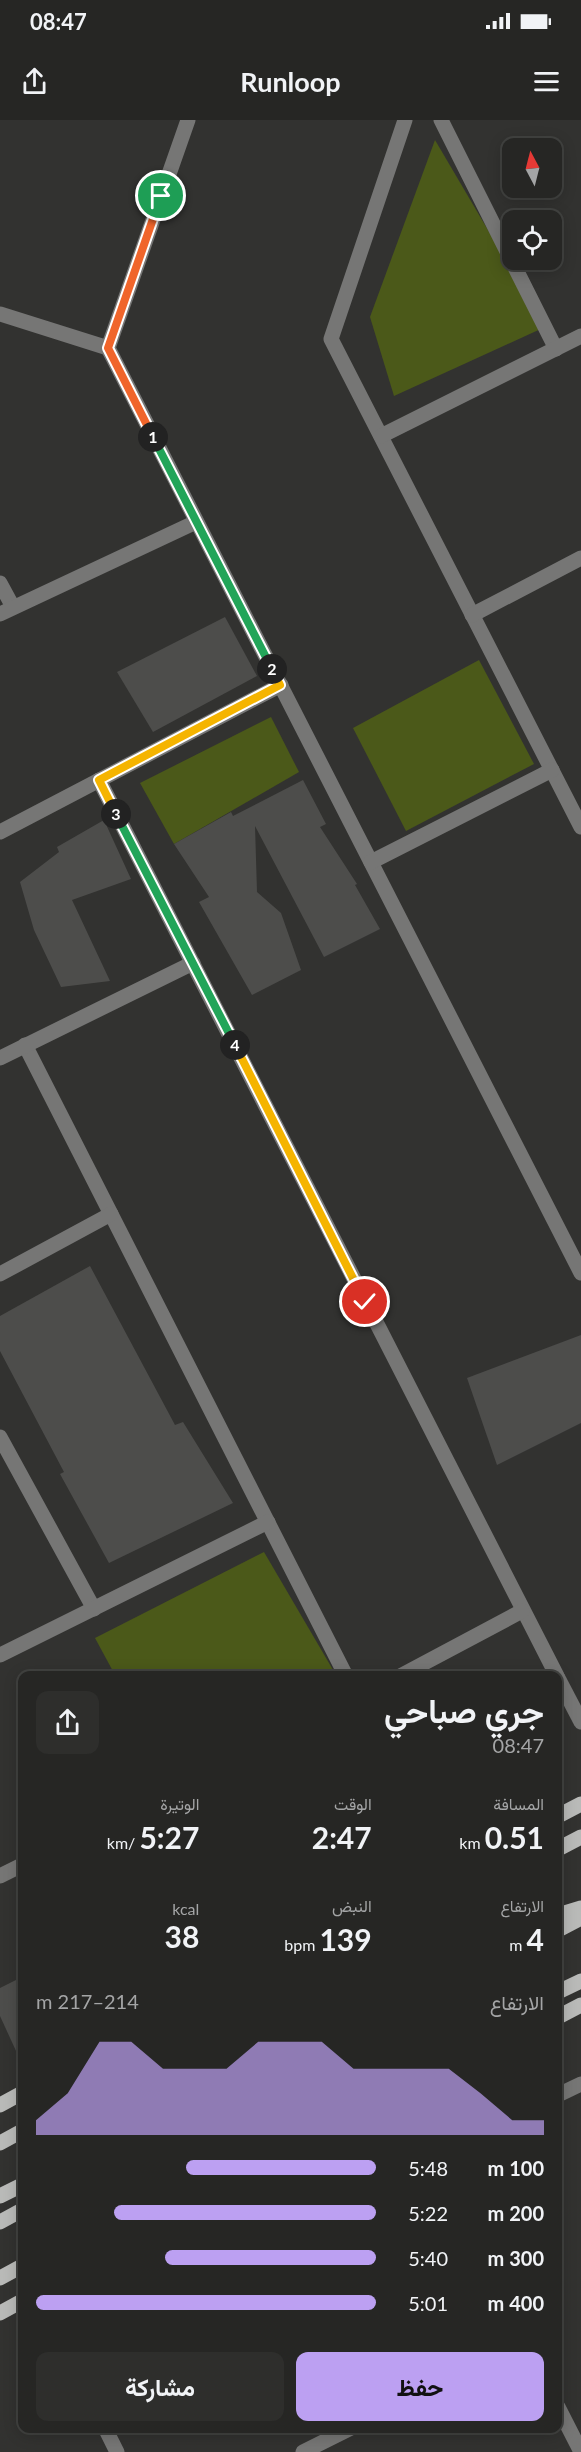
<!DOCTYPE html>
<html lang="ar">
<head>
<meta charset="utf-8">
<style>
  body { margin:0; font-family:Lato,Vazirmatn,sans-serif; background:#2e2e2c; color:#f1f3f6; direction:rtl; height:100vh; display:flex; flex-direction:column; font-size:22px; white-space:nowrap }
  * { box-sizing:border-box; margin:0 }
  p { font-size:20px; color:#a4a5a6 }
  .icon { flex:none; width:33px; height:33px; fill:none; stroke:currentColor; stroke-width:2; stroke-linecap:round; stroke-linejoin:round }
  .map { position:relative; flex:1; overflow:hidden; direction:ltr }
  .panel { position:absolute; left:18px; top:1551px; width:544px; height:762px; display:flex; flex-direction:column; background:#262624; border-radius:12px; box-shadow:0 3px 15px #0003,0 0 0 2px #424341; direction:rtl }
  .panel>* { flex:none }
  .needle { width:39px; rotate:353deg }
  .controls { position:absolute; left:502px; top:18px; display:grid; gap:12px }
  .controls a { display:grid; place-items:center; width:60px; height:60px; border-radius:12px; background:#262624; box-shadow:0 3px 15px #0003,0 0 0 2px #424341; font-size:30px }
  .pin { position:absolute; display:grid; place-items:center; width:51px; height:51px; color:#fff; margin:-26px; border:3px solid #fff; border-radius:50%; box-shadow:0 2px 6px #0007 }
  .km { position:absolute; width:30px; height:30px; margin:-15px; border-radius:50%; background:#222; color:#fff; font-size:16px; line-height:30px; text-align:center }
  .round { display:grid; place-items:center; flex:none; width:63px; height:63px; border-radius:12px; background:#2e2e2c }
  .head { display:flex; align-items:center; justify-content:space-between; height:102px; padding:0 18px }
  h1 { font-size:33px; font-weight:700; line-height:45px }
  .stats { display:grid; grid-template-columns:repeat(3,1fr); gap:9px; height:102px; padding:6px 18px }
  .stats div { display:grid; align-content:center }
  .stats b { font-size:30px; font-weight:700 }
  .stats small { font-size:16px; font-weight:400 }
  .stats p { font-size:16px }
  .chart { height:168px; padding:12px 18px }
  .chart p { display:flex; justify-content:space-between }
  .chart svg { width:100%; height:108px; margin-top:6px; fill:#bca0f2; opacity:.7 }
  .button { display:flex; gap:12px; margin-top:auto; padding:12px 18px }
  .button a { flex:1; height:69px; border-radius:12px; background:#bca0f2; color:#111; font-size:24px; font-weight:700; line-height:69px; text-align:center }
  .button a+a { background:#2e2e2c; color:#f1f3f6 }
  ul { padding:0 18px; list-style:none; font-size:20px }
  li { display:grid; grid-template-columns:96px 72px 1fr; align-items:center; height:45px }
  li i { height:15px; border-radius:8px; background:#bca0f2 }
  .status { display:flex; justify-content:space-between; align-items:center; height:42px; padding:0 30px; background:#262624; direction:ltr }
  .status svg { height:16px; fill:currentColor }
  header { display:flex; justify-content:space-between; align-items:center; height:78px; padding:0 18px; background:#262624; font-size:27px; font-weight:700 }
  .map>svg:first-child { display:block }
  .green { fill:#4b5919 }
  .building { fill:#4d4d4b }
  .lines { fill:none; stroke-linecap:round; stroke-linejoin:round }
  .minor { stroke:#767675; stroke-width:15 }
  .major { stroke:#b9bab8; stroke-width:15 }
  .split-1-casing { stroke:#fff; stroke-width:12 }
  .split-2-casing { stroke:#fff; stroke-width:12 }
  .split-3-casing { stroke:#fff; stroke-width:12 }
  .split-4-casing { stroke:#fff; stroke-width:12 }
  .split-5-casing { stroke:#fff; stroke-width:12 }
  .split-1 { stroke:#f0652b; stroke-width:8 }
  .split-2 { stroke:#22a559; stroke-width:8 }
  .split-3 { stroke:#f5b400; stroke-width:8 }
  .split-4 { stroke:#22a559; stroke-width:8 }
  .split-5 { stroke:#f5b400; stroke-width:8 }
</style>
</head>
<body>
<div class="status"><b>08:47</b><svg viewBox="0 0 49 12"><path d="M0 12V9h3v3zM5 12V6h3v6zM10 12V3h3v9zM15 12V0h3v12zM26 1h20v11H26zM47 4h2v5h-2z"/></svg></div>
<header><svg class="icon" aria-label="menu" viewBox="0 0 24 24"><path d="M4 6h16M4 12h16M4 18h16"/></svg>Runloop<svg class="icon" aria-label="share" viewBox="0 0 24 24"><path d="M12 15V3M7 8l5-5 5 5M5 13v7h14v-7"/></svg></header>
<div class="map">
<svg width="581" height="2332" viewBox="0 0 581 2332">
  <rect width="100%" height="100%" fill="#323230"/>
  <g class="green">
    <path d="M435,20L545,207L394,276L370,197Z"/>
    <path d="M479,540L534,644L406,711L353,608Z"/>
    <path d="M271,597L299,652L174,724L140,663Z"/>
    <path d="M264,1432L336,1555H115L95,1518Z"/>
  </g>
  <g class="building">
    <path d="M225,497L257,556L153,612L117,552Z"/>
    <path d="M303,660L326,704L320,707L357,764L355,765L380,809L324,837L255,706L257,772L281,793L301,850L252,875L199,782L209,777L174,724L231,692L233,696Z"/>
    <path d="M104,700L131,759L72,780L110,861L61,867L34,810L20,762L59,732L57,727Z"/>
    <path d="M90,1146L175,1305L183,1302L233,1383L109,1443L60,1354L64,1352L0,1231V1196Z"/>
    <path d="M581,1215V1303L497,1345L467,1258Z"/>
    <path d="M22,1857V1944L0,1896V1868Z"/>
  </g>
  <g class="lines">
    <g class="minor">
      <path d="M405,0L331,219L581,707"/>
      <path d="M441,0L556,229"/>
      <path d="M0,194L108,228L188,0"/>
      <path d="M108,228L581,1153"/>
      <path d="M381,316L581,216"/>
      <path d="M0,463L13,487"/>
      <path d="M0,494L196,402"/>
      <path d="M472,495L581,438"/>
      <path d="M99,660L557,1556"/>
      <path d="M0,712L281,565"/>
      <path d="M371,742L552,650"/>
      <path d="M25,925L346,1556"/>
      <path d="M0,938L193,843"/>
      <path d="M0,1154L111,1094"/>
      <path d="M0,1317L94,1489"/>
      <path d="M0,1535L268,1402"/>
      <path d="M400,1556L522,1491"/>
      <path d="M558,1558L581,1602"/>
      <path d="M0,1756L22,1745"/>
      <path d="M558,1975L581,1964"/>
      <path d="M558,2287L581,2332"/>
      <path d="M105,2308L117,2332"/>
      <path d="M303,2332L351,2308"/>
    </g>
    <g class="major">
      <path d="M558,1696L581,1684"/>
      <path d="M558,1729L581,1717"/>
      <path d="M558,1795L581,1788"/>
      <path d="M558,1810L581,1798"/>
      <path d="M558,1872L581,1861"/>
      <path d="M558,1897L581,1885"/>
      <path d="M0,1985L22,1973"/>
      <path d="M0,2023L22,2011"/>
      <path d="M0,2076L22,2065"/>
      <path d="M0,2102L22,2090"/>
      <path d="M0,2158L22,2146"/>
      <path d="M0,2193L22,2181"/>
    </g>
  </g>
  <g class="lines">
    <g class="split-1-casing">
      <path id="split-1" d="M153,317L108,228L161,76"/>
    </g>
    <g class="split-2-casing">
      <path id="split-2" d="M153,317L272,549"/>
    </g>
    <g class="split-3-casing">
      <path id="split-3" d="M116,694L99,660L280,565L272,549"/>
    </g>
    <g class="split-4-casing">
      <path id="split-4" d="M116,694L235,925"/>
    </g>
    <g class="split-5-casing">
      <path id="split-5" d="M235,925L365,1182"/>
    </g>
    <use href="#split-1" class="split-1"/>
    <use href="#split-2" class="split-2"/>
    <use href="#split-3" class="split-3"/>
    <use href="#split-4" class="split-4"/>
    <use href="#split-5" class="split-5"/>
  </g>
</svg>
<div class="controls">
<a><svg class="needle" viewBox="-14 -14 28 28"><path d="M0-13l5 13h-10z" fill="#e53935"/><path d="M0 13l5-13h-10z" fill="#a4a5a6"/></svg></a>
<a><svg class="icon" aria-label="locate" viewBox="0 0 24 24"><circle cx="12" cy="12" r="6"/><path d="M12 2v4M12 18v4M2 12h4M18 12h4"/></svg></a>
</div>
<div class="pin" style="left:161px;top:76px;background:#1e9e55"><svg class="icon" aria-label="arrive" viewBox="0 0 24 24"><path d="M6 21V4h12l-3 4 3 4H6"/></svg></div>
<div class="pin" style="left:365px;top:1182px;background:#d93025"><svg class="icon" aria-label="check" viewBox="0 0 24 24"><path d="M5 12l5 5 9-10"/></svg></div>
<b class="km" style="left:153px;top:317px">1</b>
<b class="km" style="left:272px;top:549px">2</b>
<b class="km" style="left:116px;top:694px">3</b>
<b class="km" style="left:235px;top:925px">4</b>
<section class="panel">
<div class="head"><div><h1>جري صباحي</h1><p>08:47</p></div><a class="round"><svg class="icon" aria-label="share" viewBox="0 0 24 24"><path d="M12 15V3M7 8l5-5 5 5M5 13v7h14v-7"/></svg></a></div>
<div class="stats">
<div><p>المسافة</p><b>0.51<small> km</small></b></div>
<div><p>الوقت</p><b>2:47</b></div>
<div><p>الوتيرة</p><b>5:27<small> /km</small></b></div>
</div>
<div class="stats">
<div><p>الارتفاع</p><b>4<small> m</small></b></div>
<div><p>النبض</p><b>139<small> bpm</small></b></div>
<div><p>kcal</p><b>38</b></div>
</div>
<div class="chart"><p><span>الارتفاع</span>214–217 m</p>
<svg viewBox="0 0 160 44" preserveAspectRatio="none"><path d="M0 44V38L10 27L20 6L30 6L40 17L50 17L60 17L70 6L80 6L90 6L100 17L110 17L120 17L130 17L140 27L150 38L160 38V44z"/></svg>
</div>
<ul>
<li><b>100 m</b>5:48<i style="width:56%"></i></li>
<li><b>200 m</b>5:22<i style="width:77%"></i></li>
<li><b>300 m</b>5:40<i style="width:62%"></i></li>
<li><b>400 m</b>5:01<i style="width:100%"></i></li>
</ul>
<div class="button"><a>حفظ</a><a>مشاركة</a></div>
</section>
</div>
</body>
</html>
